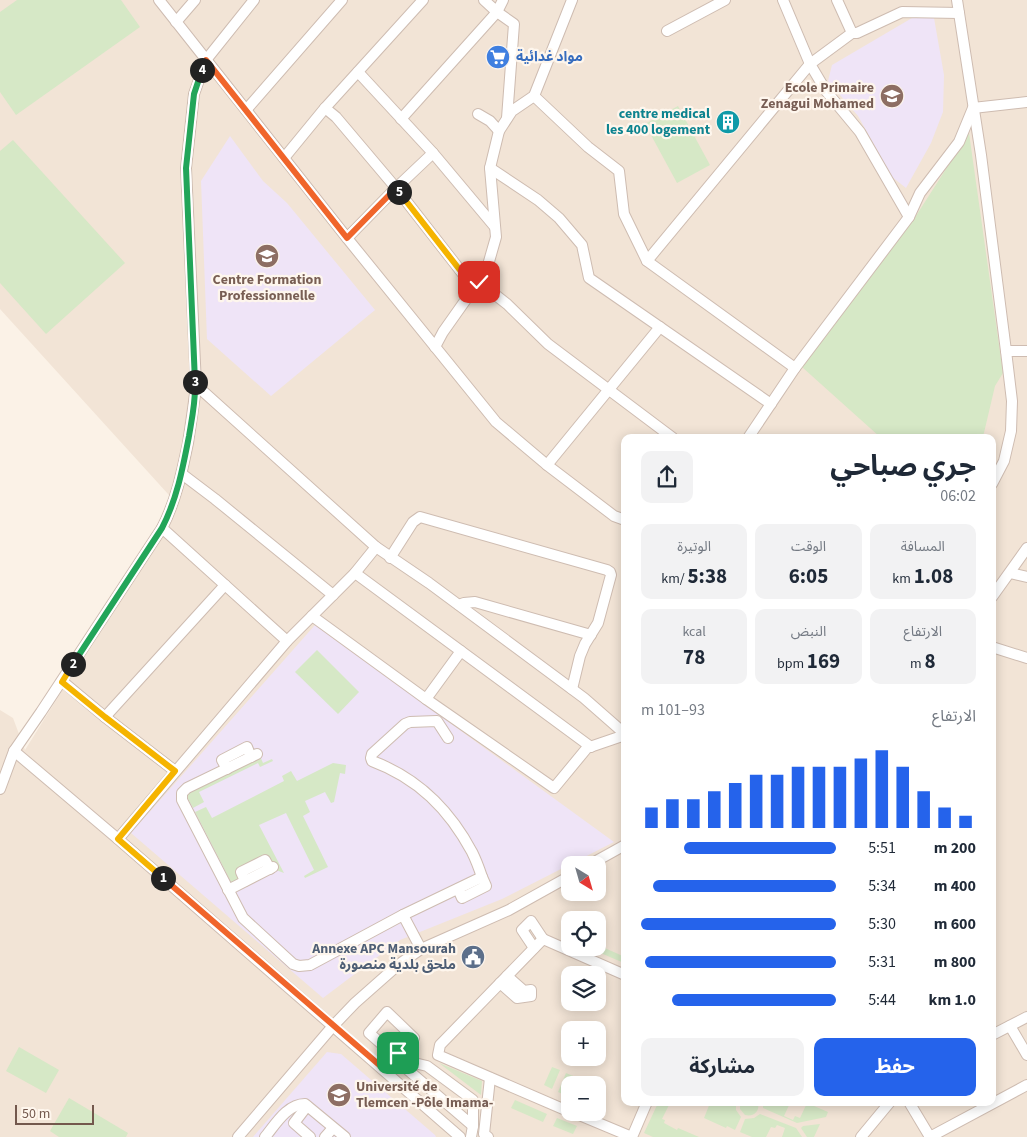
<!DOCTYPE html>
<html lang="ar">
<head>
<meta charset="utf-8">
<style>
  body { margin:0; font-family:"Source Sans 3","Noto Sans Arabic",sans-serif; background:#f2f2f3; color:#1f2937; direction:rtl; height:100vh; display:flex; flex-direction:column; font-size:19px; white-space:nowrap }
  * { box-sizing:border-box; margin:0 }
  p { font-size:16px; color:#747a83 }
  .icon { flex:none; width:28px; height:28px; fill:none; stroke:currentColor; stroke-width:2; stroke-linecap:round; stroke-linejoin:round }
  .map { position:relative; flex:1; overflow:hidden; direction:ltr }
  .details { position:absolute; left:621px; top:434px; width:375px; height:672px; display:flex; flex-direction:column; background:#fff; border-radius:10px; box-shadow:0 2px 12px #0003; direction:rtl }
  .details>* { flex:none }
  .needle { width:32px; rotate:143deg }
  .tools { position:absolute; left:561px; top:856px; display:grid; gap:10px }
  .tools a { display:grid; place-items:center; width:45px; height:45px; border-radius:10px; background:#fff; box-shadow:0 2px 12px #0003; font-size:25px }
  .scale { position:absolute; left:15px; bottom:12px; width:79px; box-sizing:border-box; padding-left:5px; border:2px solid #73584d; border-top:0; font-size:14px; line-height:18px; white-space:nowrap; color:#73584d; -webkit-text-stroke:4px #fef6ed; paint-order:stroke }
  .pin { position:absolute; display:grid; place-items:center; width:42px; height:42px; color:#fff; margin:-21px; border-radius:10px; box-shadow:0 2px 8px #0006 }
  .km { position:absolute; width:25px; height:25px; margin:-12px; border-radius:50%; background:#222; color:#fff; font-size:14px; line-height:25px; text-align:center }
  .round { display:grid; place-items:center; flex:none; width:52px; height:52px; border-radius:10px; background:#f2f2f3 }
  .headline { display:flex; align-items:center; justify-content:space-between; height:85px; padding:0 20px }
  h1 { font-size:28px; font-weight:700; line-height:38px }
  .figures { display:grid; grid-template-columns:repeat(3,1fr); gap:8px; height:85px; padding:5px 20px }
  .figures div { display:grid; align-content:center; border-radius:10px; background:#f2f2f3; text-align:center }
  .figures b { font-size:21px; font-weight:700 }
  .figures small { font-size:14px; font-weight:400 }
  .figures p { font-size:14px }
  .chart { height:140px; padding:10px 20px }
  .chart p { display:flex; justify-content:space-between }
  .chart svg { width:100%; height:90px; margin-top:5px; stroke:#2563eb; stroke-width:6 }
  .button { display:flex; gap:10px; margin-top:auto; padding:10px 20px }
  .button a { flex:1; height:58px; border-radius:10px; background:#2563eb; color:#fff; font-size:20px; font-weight:700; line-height:58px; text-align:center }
  .button a+a { background:#f2f2f3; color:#1f2937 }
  ul { padding:0 20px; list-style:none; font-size:16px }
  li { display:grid; grid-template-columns:80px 60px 1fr; align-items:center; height:38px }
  li i { height:12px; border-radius:6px; background:#2563eb }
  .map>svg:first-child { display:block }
  .residential { fill:#f2e4d6; fill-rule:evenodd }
  .education { fill:#efe4f7 }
  .green { fill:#d6e8c6 }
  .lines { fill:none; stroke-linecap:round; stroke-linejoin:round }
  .street-casing { stroke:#cebcb1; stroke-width:12 }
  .street { stroke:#fff; stroke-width:10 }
  .split-1-casing { stroke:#fff; stroke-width:10 }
  .split-2-casing { stroke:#fff; stroke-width:10 }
  .split-3-casing { stroke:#fff; stroke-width:10 }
  .split-4-casing { stroke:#fff; stroke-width:10 }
  .split-5-casing { stroke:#fff; stroke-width:10 }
  .split-6-casing { stroke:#fff; stroke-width:10 }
  .split-1 { stroke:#f0652b; stroke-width:6 }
  .split-2 { stroke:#f5b400; stroke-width:6 }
  .split-3 { stroke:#22a559; stroke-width:6 }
  .split-4 { stroke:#22a559; stroke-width:6 }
  .split-5 { stroke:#f0652b; stroke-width:6 }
  .split-6 { stroke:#f5b400; stroke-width:6 }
  .labels { text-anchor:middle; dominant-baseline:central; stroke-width:4.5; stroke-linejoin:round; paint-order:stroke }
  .shop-label { font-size:14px; font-weight:bold; fill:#366cbe; stroke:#fef6ed; text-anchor:start }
  .education-label { font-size:14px; font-weight:bold; fill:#785e54; stroke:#fef6ed; text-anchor:end }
  .culture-label { font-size:14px; font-weight:bold; fill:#0d838f; stroke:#fef6ed; text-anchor:end }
  .service-label { font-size:14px; font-weight:bold; fill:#4e5e75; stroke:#fef6ed; text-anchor:end }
</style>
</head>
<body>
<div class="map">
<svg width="1027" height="1137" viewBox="0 0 1027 1137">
  <rect width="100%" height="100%" fill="#fbf2e7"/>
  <path class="residential" d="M0,0H1027V1137H0V710L13,718L25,750L178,505L0,309ZM625,438H992V1102H625ZM570,865H598V892H570ZM570,920H598V948H570ZM570,975H598V1002H570ZM570,1030H598V1058H570ZM570,1085H598V1112H570Z"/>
  <g class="education">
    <path d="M924,15L934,18L944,75L943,112L931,143L906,188L892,177L858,116L828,81L832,65L912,18Z"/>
    <path d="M230,136L263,181L287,203L375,310L271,396L207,339L201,181Z"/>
    <path d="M315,625L614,842L502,899L400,940L323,998L131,833Z"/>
    <path d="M327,1052L341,1054L435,1135L436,1137H253Z"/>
  </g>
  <g class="green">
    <path d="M17,0H121L140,27L16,115L0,92V12Z"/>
    <path d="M678,106L710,165L677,183L645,124Z"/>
    <path d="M969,133L1003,373L995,386L983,437H880L802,367L914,219Z"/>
    <path d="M13,140L125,263L46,334L0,283V151Z"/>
    <path d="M317,650L359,692L338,714L295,672Z"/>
    <path d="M260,756L263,763L272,759L273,761L260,767L258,763L199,792L204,802L193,808L188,799V793Z"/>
    <path d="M333,763L346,765L345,774L340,773L334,802L331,803L325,792L305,801L310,812L303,816L328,867L305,878L304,876L314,870L286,813L259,825L284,873L276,870L266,855L236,871L240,879L232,884L195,812L206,807L212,818L284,781L282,776L291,771L297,781Z"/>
    <path d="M598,945L625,957L624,963L589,948H598Z"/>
    <path d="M19,1047L59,1070L46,1093L6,1071Z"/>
    <path d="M439,1063L482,1081L481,1095Z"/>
    <path d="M552,1067L560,1070L552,1089L544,1085Z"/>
    <path d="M566,1073L595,1085H570V1097L558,1092Z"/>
    <path d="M69,1098L128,1133L126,1137H59L50,1131Z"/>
    <path d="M515,1100L547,1114L543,1122L511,1108Z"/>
    <path d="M658,1103H670L662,1119L665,1120L664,1123L677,1130L678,1128L699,1137H653L644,1133Z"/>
    <path d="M710,1103H736V1110L741,1117L735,1130L727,1126L726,1128L704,1118Z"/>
    <path d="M740,1103H758C760,1111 754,1117 745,1115L740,1109Z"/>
    <path d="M763,1104V1103H790L784,1116L793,1120L795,1116L800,1118L807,1103L828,1112L826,1117L797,1123L763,1108Z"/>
    <path d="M760,1114L796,1128L802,1137H782L785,1128L777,1125L775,1128L771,1127L766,1137H752L740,1132L745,1119L754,1118Z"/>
    <path d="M557,1118L577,1126L573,1134L553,1126Z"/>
    <path d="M820,1124L814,1137H807L801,1128L803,1126Z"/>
  </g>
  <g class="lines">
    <g class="street-casing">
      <g id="street">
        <path d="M159,0L351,243L496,422L547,465L614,516L625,520"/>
        <path d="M484,0L497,12L503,0"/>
        <path d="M783,0L810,64L826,91L860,132L909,217"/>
        <path d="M837,0L852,33"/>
        <path d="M957,0L981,155L1006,351L1012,401L1011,431L1004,461L992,484"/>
        <path d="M176,22L195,0"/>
        <path d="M667,31L725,0"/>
        <path d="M358,72L433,153L495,227"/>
        <path d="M534,96L588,147L619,171L624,214L647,261L795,368"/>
        <path d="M325,108L336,117L396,188L463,274L479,282L507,304L548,344L673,438"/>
        <path d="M246,110L342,0"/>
        <path d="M478,114L490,121L499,131"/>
        <path d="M401,119L497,12L514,24L507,118"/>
        <path d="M284,158L325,108L423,0"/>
        <path d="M490,168L538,200L559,218L582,245L589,278L771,404"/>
        <path d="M347,238L396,188L433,153"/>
        <path d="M647,261L810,64L852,33H857L902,12L959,13"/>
        <path d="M435,347L443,332L467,298L486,272L496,237L490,168L499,131L512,111L534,96L572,0"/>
        <path d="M1006,351H1027"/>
        <path d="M196,385L376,547L429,583L584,698L625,734"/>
        <path d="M748,438L795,368L909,217L920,193L959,142L973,108L1027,102"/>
        <path d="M547,465L660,327"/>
        <path d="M182,474L215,499L333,595"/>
        <path d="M162,528L287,641"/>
        <path d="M390,558L413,522L420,517L607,570L610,572L611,575L598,623L585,644L580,656L572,689"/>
        <path d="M355,573L591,747"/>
        <path d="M1010,573L1027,577"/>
        <path d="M992,597L1027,548"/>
        <path d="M459,605L464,603L475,602L591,635"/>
        <path d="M312,616L426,699L461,651"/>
        <path d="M992,647L1027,658"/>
        <path d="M62,681L105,717L175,771"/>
        <path d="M426,699L554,788L587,748L625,735"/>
        <path d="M105,717L225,585"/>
        <path d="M14,751L118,839L460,1137"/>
        <path d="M257,754L187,788L182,793V800L243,918L293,964L299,966L310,965L403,915L421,949"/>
        <path d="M227,769L222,760L247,747L251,757"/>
        <path d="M0,789L14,751L41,712L162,528C176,501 182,472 188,443C191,423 194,404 196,385L186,168L194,94L206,60L254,0"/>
        <path d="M118,839L287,641L355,573L376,547"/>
        <path d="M589,865L625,845"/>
        <path d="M245,881L241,872L265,860L270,869"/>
        <path d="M458,889L462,898L486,886L482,877"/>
        <path d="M228,890L273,867"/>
        <path d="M403,915L482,877C479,868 476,860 472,852C449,809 418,778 372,761L371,758L372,754L405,724L410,722L437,721L448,738"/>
        <path d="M534,948L522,930L531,921L543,939"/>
        <path d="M500,983L517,998L531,996V990L524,991L507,976"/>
        <path d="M387,1012L414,1038L402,1058L406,1061L427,1066L473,1100V1126L394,1058L397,1053L388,1045L385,1047L369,1033Z"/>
        <path d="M1010,1026L1027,1055"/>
        <path d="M992,1035L1027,1017"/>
        <path d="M909,1102L930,1137L1027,1085"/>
        <path d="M307,1106L294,1123L310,1137"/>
        <path d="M570,1112L438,1055L440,1045L543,939L625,975"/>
        <path d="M572,1112L632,1137"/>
        <path d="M238,1137L333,1026L355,1003L398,965L421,949L509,910L570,876"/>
        <path d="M265,1137C275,1125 287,1104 305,1104L345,1137"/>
        <path d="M325,1137L333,1128"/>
        <path d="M471,1137L473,1126"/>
        <path d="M488,1137L484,1134L490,1078"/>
        <path d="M632,1137L647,1102"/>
        <path d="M861,1137L890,1102"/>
      </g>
    </g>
    <use href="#street" class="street"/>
  </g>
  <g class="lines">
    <g class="split-1-casing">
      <path id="split-1" d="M163,878L384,1069L398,1053"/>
    </g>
    <g class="split-2-casing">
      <path id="split-2" d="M73,664L62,682L105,717L175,771L118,839L163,878"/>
    </g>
    <g class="split-3-casing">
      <path id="split-3" d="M73,664L162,528C177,499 183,467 189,436C192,418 196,400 195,382"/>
    </g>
    <g class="split-4-casing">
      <path id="split-4" d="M195,382L186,168L194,94L202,70"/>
    </g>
    <g class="split-5-casing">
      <path id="split-5" d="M202,70L206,60L347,238L396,188L399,192"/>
    </g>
    <g class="split-6-casing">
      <path id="split-6" d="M399,192L463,274L479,282"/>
    </g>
    <use href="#split-1" class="split-1"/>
    <use href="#split-2" class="split-2"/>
    <use href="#split-3" class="split-3"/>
    <use href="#split-4" class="split-4"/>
    <use href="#split-5" class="split-5"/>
    <use href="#split-6" class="split-6"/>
  </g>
  <defs>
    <g id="supermarket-disc" transform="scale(1.25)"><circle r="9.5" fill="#3f7fe0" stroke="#fef6ed"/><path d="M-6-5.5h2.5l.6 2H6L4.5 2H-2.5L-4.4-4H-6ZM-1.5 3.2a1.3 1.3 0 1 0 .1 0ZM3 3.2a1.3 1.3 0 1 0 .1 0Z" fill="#fff"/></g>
    <g id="school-disc" transform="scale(1.25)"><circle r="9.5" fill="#8d6e63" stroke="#fef6ed"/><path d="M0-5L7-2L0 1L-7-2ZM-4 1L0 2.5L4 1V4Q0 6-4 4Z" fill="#fff"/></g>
    <g id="building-disc" transform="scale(1.25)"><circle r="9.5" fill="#0f9aa8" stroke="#fef6ed"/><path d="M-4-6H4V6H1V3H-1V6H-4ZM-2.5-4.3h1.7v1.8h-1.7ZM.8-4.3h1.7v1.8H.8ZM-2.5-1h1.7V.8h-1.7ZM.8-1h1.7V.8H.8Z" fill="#fff"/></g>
    <g id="university-disc" transform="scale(1.25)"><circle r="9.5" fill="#8d6e63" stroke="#fef6ed"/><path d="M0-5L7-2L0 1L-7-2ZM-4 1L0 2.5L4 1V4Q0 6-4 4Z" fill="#fff"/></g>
    <g id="civic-disc" transform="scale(1.25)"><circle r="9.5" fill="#5c6f8a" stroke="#fef6ed"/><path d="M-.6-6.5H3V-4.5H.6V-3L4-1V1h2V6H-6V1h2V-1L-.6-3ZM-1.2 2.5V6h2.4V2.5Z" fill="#fff"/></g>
  </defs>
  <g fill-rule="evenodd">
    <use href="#supermarket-disc" x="498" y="57"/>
    <use href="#school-disc" x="892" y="96"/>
    <use href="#building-disc" x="728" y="122"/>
    <use href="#university-disc" x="267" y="256"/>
    <use href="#civic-disc" x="473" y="957"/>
    <use href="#university-disc" x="339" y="1095"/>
  </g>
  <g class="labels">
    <g class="shop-label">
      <text x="516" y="57">مواد غدائية</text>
    </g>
    <g class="education-label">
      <text x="874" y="88">Ecole Primaire<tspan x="874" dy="16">Zenagui Mohamed</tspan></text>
      <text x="267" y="280" text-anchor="middle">Centre Formation<tspan x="267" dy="16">Professionnelle</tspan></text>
      <text x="356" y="1087" text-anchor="start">Université de<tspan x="356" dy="16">Tlemcen -Pôle Imama-</tspan></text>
    </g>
    <g class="culture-label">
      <text x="710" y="114">centre medical<tspan x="710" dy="16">les 400 logement</tspan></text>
    </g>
    <g class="service-label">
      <text x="456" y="949">Annexe APC Mansourah<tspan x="456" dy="16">ملحق بلدية منصورة</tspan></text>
    </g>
  </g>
</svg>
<div class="tools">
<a><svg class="needle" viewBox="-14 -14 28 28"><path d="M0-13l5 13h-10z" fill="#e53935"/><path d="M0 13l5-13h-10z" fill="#747a83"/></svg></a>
<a><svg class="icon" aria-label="locate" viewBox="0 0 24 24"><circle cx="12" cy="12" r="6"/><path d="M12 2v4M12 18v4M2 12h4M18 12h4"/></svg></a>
<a><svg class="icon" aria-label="layers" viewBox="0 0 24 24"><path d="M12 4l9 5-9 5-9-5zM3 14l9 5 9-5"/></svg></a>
<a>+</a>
<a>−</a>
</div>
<div class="scale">50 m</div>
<div class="pin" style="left:398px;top:1053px;background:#1e9e55"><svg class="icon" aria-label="arrive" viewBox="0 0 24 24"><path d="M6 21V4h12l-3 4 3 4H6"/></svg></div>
<div class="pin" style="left:479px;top:282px;background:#d93025"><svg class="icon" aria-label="check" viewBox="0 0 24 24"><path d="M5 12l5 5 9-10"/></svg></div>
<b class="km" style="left:163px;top:878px">1</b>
<b class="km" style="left:73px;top:664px">2</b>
<b class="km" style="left:195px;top:382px">3</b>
<b class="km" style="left:202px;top:70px">4</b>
<b class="km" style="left:399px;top:192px">5</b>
<section class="details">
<div class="headline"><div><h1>جري صباحي</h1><p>06:02</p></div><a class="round"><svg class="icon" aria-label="share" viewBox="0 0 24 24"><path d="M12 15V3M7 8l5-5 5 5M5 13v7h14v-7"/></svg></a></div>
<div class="figures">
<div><p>المسافة</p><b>1.08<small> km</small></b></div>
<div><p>الوقت</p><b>6:05</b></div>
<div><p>الوتيرة</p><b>5:38<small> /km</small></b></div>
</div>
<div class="figures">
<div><p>الارتفاع</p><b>8<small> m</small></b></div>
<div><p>النبض</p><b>169<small> bpm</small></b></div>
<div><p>kcal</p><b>78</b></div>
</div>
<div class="chart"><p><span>الارتفاع</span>93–101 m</p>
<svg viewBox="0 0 160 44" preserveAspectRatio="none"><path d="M5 44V34M15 44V30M25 44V30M35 44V26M45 44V22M55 44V18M65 44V18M75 44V14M85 44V14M95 44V14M105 44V10M115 44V6M125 44V14M135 44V26M145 44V34M155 44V38"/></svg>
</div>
<ul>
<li><b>200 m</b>5:51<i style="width:78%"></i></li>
<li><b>400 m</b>5:34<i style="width:94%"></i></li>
<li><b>600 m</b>5:30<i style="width:100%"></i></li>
<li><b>800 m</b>5:31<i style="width:98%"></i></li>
<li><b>1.0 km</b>5:44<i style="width:84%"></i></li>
</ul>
<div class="button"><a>حفظ</a><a>مشاركة</a></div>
</section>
</div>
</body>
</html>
